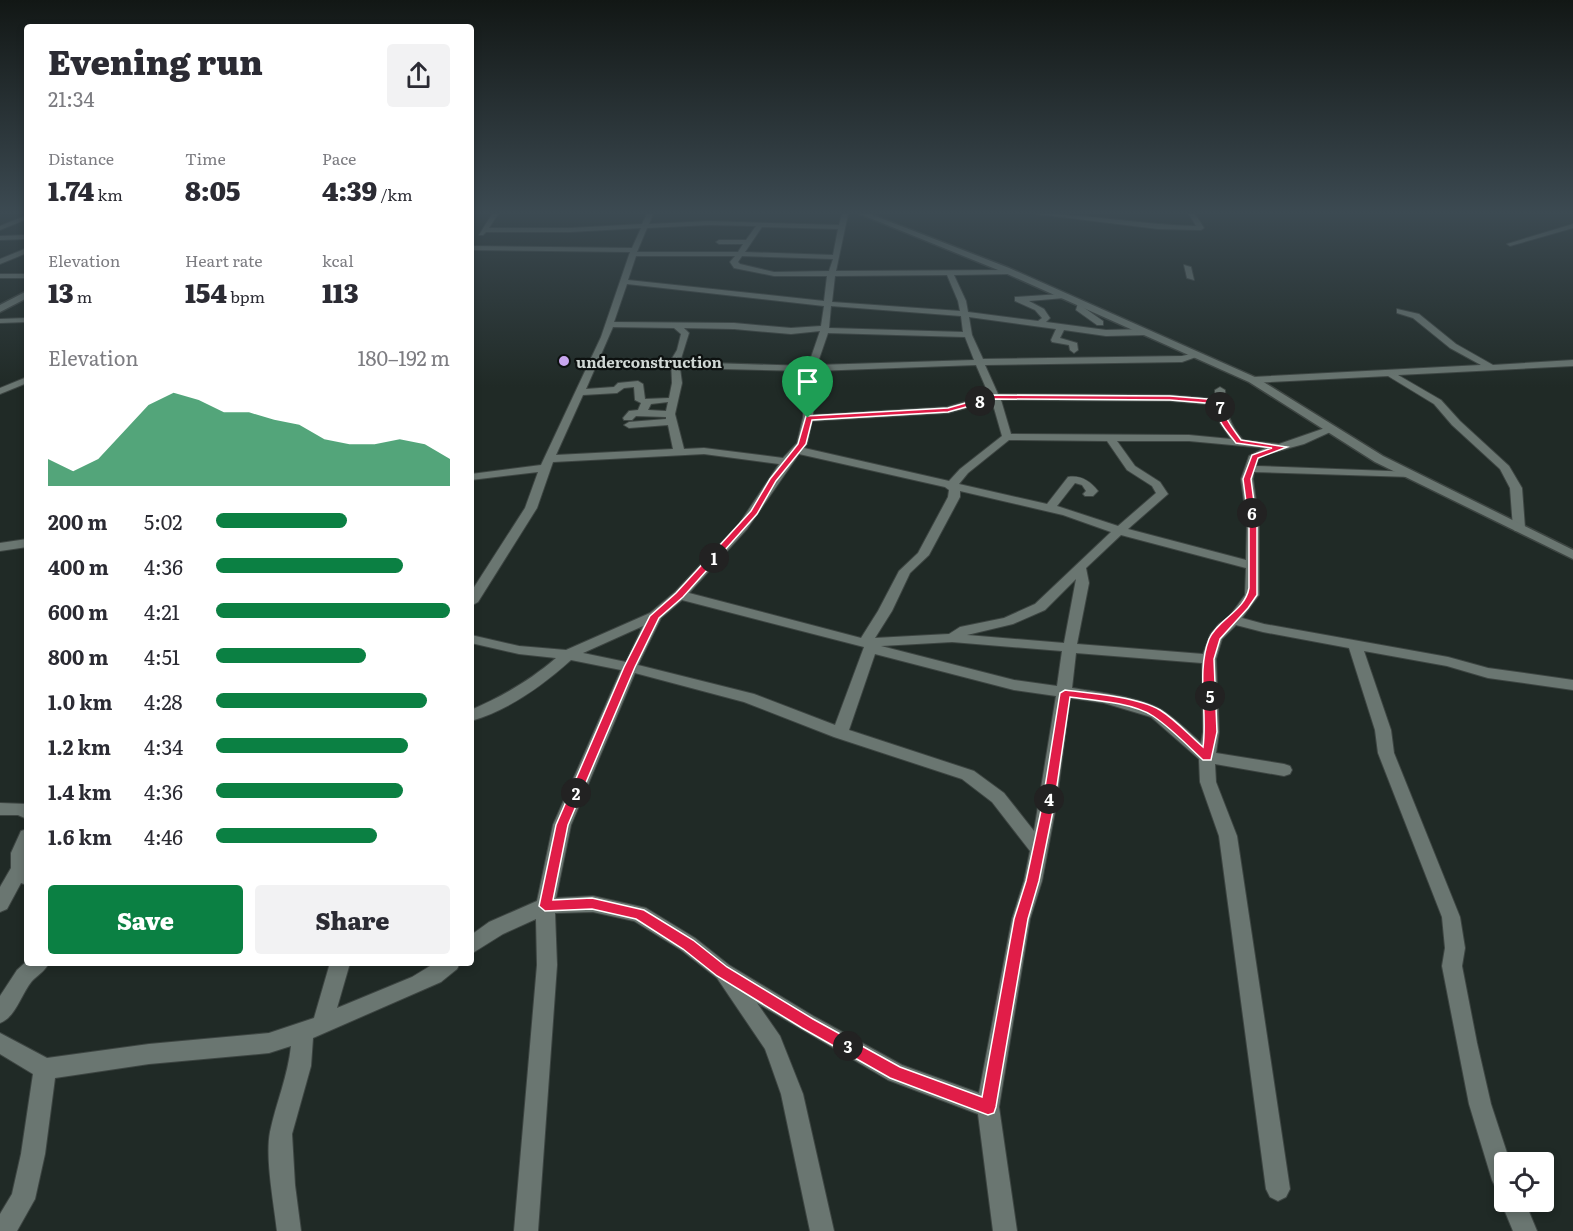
<!DOCTYPE html>
<html lang="en">
<head>
<meta charset="utf-8">
<style>
  body { margin:0; font-family:Literata,serif; background:#f2f2f3; color:#2b2b33; height:100vh; display:flex; flex-direction:column; font-size:22px; white-space:nowrap }
  * { box-sizing:border-box; margin:0 }
  p { font-size:20px; color:#7c7c81 }
  .icon { flex:none; width:33px; height:33px; fill:none; stroke:currentColor; stroke-width:2; stroke-linecap:round; stroke-linejoin:round }
  .map { position:relative; flex:1; overflow:hidden }
  .details { position:absolute; left:24px; top:24px; width:450px; height:942px; display:flex; flex-direction:column; background:#fff; border-radius:6px; box-shadow:0 3px 9px #0003 }
  .details>* { flex:none }
  .fabs { position:absolute; left:1494px; top:1152px; display:grid; gap:12px }
  .fabs a { display:grid; place-items:center; width:60px; height:60px; border-radius:6px; background:#fff; box-shadow:0 3px 9px #0003; font-size:30px }
  .pin { position:absolute; display:grid; place-items:center; width:51px; height:51px; color:#fff; margin:-62px -26px; border-radius:50% 50% 50% 0; rotate:-45deg; box-shadow:0 0 6px #0007 }
  .pin .icon { rotate:45deg }
  .km { position:absolute; width:30px; height:30px; margin:-15px; border-radius:50%; background:#222; color:#fff; font-size:16px; line-height:30px; text-align:center }
  .round { display:grid; place-items:center; flex:none; width:63px; height:63px; border-radius:6px; background:#f2f2f3 }
  .head { display:flex; align-items:center; justify-content:space-between; height:102px; padding:0 24px }
  h1 { font-size:33px; font-weight:800; line-height:45px }
  .figures { display:grid; grid-template-columns:repeat(3,1fr); gap:9px; height:102px; padding:6px 24px }
  .figures div { display:grid; align-content:center }
  .figures b { font-size:26px; font-weight:800 }
  .figures small { font-size:16px; font-weight:400 }
  .figures p { font-size:16px }
  .chart { height:168px; padding:12px 24px }
  .chart p { display:flex; justify-content:space-between }
  .chart svg { width:100%; height:108px; margin-top:6px; fill:#0b8043; opacity:.7 }
  .primary-button { display:flex; gap:12px; margin-top:auto; padding:12px 24px }
  .primary-button a { flex:1; height:69px; border-radius:6px; background:#0b8043; color:#fff; font-size:24px; font-weight:800; line-height:69px; text-align:center }
  .primary-button a+a { background:#f2f2f3; color:#2b2b33 }
  ul { padding:0 24px; list-style:none; font-size:20px }
  li { display:grid; grid-template-columns:96px 72px 1fr; align-items:center; height:45px }
  li i { height:15px; border-radius:8px; background:#0b8043 }
  .map>svg:first-child { display:block }
  .lines { fill:none; stroke-linecap:round; stroke-linejoin:round }
  .street-casing { stroke:#3d4542; stroke-width:2 }
  .secondary-casing { stroke:#3d4542; stroke-width:3 }
  .street { fill:#6a7671; fill-rule:evenodd }
  .secondary { fill:#6a7671; fill-rule:evenodd }
  .route { fill:#e11d48; stroke:#fff; stroke-width:1.5; fill-rule:evenodd }
  .poi-dot { fill:#c8a6ef; stroke:#0d1110; stroke-width:2 }
  .labels { text-anchor:middle; dominant-baseline:central; stroke-width:4.5; stroke-linejoin:round; paint-order:stroke }
  .far-poi-label { font-size:15px; font-weight:bold; fill:#d0d7d4; stroke:#0d1110; text-anchor:start }
</style>
</head>
<body>
<div class="map">
<svg width="1573" height="1231" viewBox="0 0 1573 1231">
  <rect width="100%" height="100%" fill="#202a26"/>
  <g class="lines">
    <g class="street-casing">
      <g id="street">
        <path d="M492,214H498L489,228H570L642,224L647,214H653L649,224L709,221L839,225L842,214H848L836,271L1009,270L1013,272L1012,274L954,275L966,301L968,312L1038,321L1042,318L1035,310L1015,301V297L1061,294L1065,296L1064,298L1029,301L1044,309L1050,318L1046,322L1106,330L1146,329L1150,332L1146,335L1106,336L1064,330L1060,338L1077,343L1078,350L1074,353L1070,350L1069,345L1052,342L1051,340L1056,329L969,317L972,335L983,359L1182,356L1195,353L1199,356L1182,362L985,365L998,394L1170,395L1215,399V390L1220,387L1225,390C1226,411 1229,424 1243,440L1279,444L1328,427H1336L1337,429L1304,444L1264,455L1258,459L1256,466L1415,472V476L1411,477L1254,472L1253,479L1259,524V595L1242,618L1264,624L1448,657L1488,668L1573,680V690L1488,678L1447,666L1364,651L1391,730L1394,753L1460,917L1465,948L1462,966L1477,1043L1491,1104L1510,1162H1504V1192L1496,1188L1492,1180L1469,1104L1442,966L1445,948L1442,917L1378,753L1375,730L1349,648L1263,632L1236,625L1222,639L1216,659L1219,732L1216,753L1284,764L1290,766L1292,770L1290,774L1284,776L1215,764L1216,782L1237,836L1290,1189L1286,1197L1278,1201L1270,1197L1266,1189L1219,836L1200,782L1199,759L1151,717L1104,703L1070,698L1056,806L1042,881L1030,919L999,1107L1017,1231H993L978,1114L888,1080L757,1003L780,1036L803,1094L834,1231H810L781,1094L769,1060L765,1049L717,978L681,950L634,921L593,912L555,913L557,965L538,1231H514L537,965L536,919L503,934L471,954V935L489,922L537,901L553,825L621,670L571,660C542,686 509,710 471,721V710C503,696 529,681 556,658L519,654L471,643V635L519,646L566,650L650,613L675,592L739,524L779,464L704,454L553,462L537,508L478,602L471,606V592L525,508L538,472L471,480V474L541,465L601,337L630,252L471,250V246L632,248L641,228L570,232H486L483,235H479ZM709,225L756,226L746,240H719L716,242L719,244H743L738,252H637L647,228ZM762,227L838,229L833,255L745,252ZM636,256H735L730,262L734,268L774,276H827L824,301L628,280ZM742,256L833,259L829,271L774,272L740,264L738,262ZM947,275L958,301L960,311L832,302L835,276ZM627,284L824,306L821,326L791,328L734,323L614,322ZM831,306L961,316L963,332L829,328ZM613,327L674,328L681,334L677,350L671,360L672,383L669,398L645,399L643,384L638,381L618,383L614,387L586,389ZM684,328L734,329L791,334L820,331L808,366L680,362L689,333ZM828,333L965,337L974,360L817,365ZM976,365L989,395L947,407L813,415C814,401 811,383 815,371ZM680,368L806,371L803,379L805,387L803,418L797,443L783,458L704,448L684,449L675,414L682,383ZM634,387L635,400L641,403L638,410L629,411L623,418L624,420H632L636,416L666,417V419L629,422L624,425L629,428L668,425L673,449L556,455L583,395L617,393L624,388ZM1001,400L1170,401L1216,405L1220,423L1231,439L1189,435L1011,434ZM992,401L1002,436L960,469L949,481L804,448L807,444L812,421L948,413ZM668,402L666,411L648,410L651,404ZM1009,440L1107,441L1127,470L1152,486L1156,493L1118,526L1057,506L1075,483L1082,485L1086,491L1083,494L1085,496H1093L1098,491C1090,481 1081,475 1068,477L1047,504L959,484L968,473ZM1117,441H1189L1265,448L1249,456L1241,479L1247,524L1246,560L1128,529L1168,494L1160,482L1135,466ZM799,454L945,487L949,490L948,497L918,553L899,571L878,611L861,638L689,593L747,529ZM960,491L1063,515L1111,532L1035,604L1004,618L960,627L949,634L875,638L892,611L910,573L929,555L960,497ZM1121,535L1246,568L1245,595L1229,617L1219,624L1210,635L1203,654L1077,644L1089,583L1086,568ZM1076,579L1064,643L967,635L1013,624L1045,610ZM682,600L864,647L835,725L754,694L638,665L661,618ZM643,626L626,662L583,653ZM952,642L1062,651L1057,686L1014,680L881,646ZM1076,653L1202,663L1203,732L1201,743C1189,732 1176,719 1162,710C1142,697 1096,692 1072,688ZM875,654L1014,690L1056,696L1034,831L1004,793L974,771L849,730ZM635,673L744,702L834,737L962,779L992,802L1030,851L1024,881L1012,919L979,1093L902,1065L815,1017L729,965L695,938L646,908L593,896L556,898L571,825Z"/>
        <path d="M1037,214C1090,214 1143,225 1196,226L1189,214H1195L1204,228L1201,230L1158,229Z"/>
        <path d="M27,215V219L0,230V226Z"/>
        <path d="M1573,224V228L1510,246L1507,244Z"/>
        <path d="M27,235V239L0,240V236Z"/>
        <path d="M27,248V253L0,264V259Z"/>
        <path d="M1184,265L1191,267L1194,280L1187,278Z"/>
        <rect x="0" y="274" width="27" height="4"/>
        <path d="M1078,303H1084L1083,307L1103,321V325H1097L1076,310Z"/>
        <path d="M1397,309L1419,314L1456,344L1493,365L1573,360V366L1398,375L1441,400L1460,421L1509,466L1522,488L1525,528L1523,531H1515L1513,528L1510,488L1500,469L1452,425L1434,404L1388,376L1253,383L1248,380L1253,377L1481,365L1450,348L1413,318L1397,313Z"/>
        <path d="M27,318V322L0,323V319Z"/>
        <path d="M27,377V383L0,394V388Z"/>
        <path d="M27,539V547L0,551V543Z"/>
        <path d="M0,803L27,804V819L18,815H0Z"/>
        <path d="M27,829V885L21,883L7,909L0,912V887L11,868V853L21,831Z"/>
        <path d="M27,961V963H49C45,971 38,975 32,981C21,994 16,1017 0,1023V996L17,970Z"/>
        <path d="M330,963H350L337,1008L412,977L435,963H460L457,969L441,982L313,1038L311,1066L292,1134L295,1185L301,1231H277C274,1204 265,1158 270,1132C276,1103 288,1076 291,1046L269,1053L149,1064L55,1078L45,1154L35,1199L17,1231H0V1214L12,1194L21,1154L33,1074L0,1054V1033L47,1058L149,1044L269,1033L314,1018Z"/>
        <path d="M1504,1194V1202H1525L1537,1231H1513L1501,1202Z"/>
      </g>
    </g>
    <g class="secondary-casing">
      <g id="secondary">
        <path d="M860,214H870L1009,268L1257,378L1383,456L1573,550V559L1375,462L1249,382L1003,272Z"/>
        <path d="M27,291V298L0,312V305Z"/>
      </g>
    </g>
    <use href="#street" class="street"/>
    <use href="#secondary" class="secondary"/>
  </g>
  <linearGradient id="sky" x2="0" y2="1"><stop stop-color="#121715"/><stop offset="0.55" stop-color="#3c4a52"/><stop offset="1" stop-color="#3c4a52" stop-opacity="0"/></linearGradient>
  <rect width="1573" height="387" fill="url(#sky)"/>
  <path class="route" d="M994,395L1170,396L1220,400L1224,402C1223,418 1232,427 1241,440L1287,447L1258,458L1251,479L1257,524V595L1248,608L1220,639L1214,659L1217,732L1211,760H1203C1187,745 1171,728 1153,716C1133,703 1094,700 1070,697L1054,806L1039,881L1028,919L996,1107L994,1113L988,1115L890,1078L802,1028L717,976L683,949L636,919L592,909L545,911L539,906L556,825L624,667L650,616L676,593L751,511L770,479L798,444L806,416L948,408ZM995,399L1170,400L1217,404C1215,420 1227,431 1236,443L1272,448L1252,455L1243,479L1249,524V588C1245,611 1218,619 1209,639C1196,672 1208,712 1203,747C1189,735 1176,720 1160,710C1138,697 1091,693 1065,690L1060,693L1042,806L1026,881L1014,919L982,1097L900,1067L813,1019L727,967L693,940L644,910L592,898L553,900L568,825L635,667L659,618L683,597L757,514L776,481L806,444L812,420L948,412Z"/>
  <circle class="poi-dot" cx="564" cy="361" r="6"/>
  <g class="labels">
    <g class="far-poi-label">
      <text x="576" y="361">underconstruction</text>
    </g>
  </g>
</svg>
<div class="fabs">
<a><svg class="icon" aria-label="locate" viewBox="0 0 24 24"><circle cx="12" cy="12" r="6"/><path d="M12 2v4M12 18v4M2 12h4M18 12h4"/></svg></a>
</div>
<div class="pin" style="left:808px;top:418px;background:#1e9e55"><svg class="icon" aria-label="arrive" viewBox="0 0 24 24"><path d="M6 21V4h12l-3 4 3 4H6"/></svg></div>
<b class="km" style="left:714px;top:558px">1</b>
<b class="km" style="left:576px;top:793px">2</b>
<b class="km" style="left:848px;top:1046px">3</b>
<b class="km" style="left:1049px;top:799px">4</b>
<b class="km" style="left:1210px;top:696px">5</b>
<b class="km" style="left:1252px;top:513px">6</b>
<b class="km" style="left:1220px;top:407px">7</b>
<b class="km" style="left:980px;top:401px">8</b>
<section class="details">
<div class="head"><div><h1>Evening run</h1><p>21:34</p></div><a class="round"><svg class="icon" aria-label="share" viewBox="0 0 24 24"><path d="M12 15V3M7 8l5-5 5 5M5 13v7h14v-7"/></svg></a></div>
<div class="figures">
<div><p>Distance</p><b>1.74<small> km</small></b></div>
<div><p>Time</p><b>8:05</b></div>
<div><p>Pace</p><b>4:39<small> /km</small></b></div>
</div>
<div class="figures">
<div><p>Elevation</p><b>13<small> m</small></b></div>
<div><p>Heart rate</p><b>154<small> bpm</small></b></div>
<div><p>kcal</p><b>113</b></div>
</div>
<div class="chart"><p><span>Elevation</span>180–192 m</p>
<svg viewBox="0 0 160 44" preserveAspectRatio="none"><path d="M0 44V33L10 38L20 33L30 22L40 11L50 6L60 9L70 14L80 14L90 17L100 19L110 25L120 27L130 27L140 25L150 27L160 33V44z"/></svg>
</div>
<ul>
<li><b>200 m</b>5:02<i style="width:56%"></i></li>
<li><b>400 m</b>4:36<i style="width:80%"></i></li>
<li><b>600 m</b>4:21<i style="width:100%"></i></li>
<li><b>800 m</b>4:51<i style="width:64%"></i></li>
<li><b>1.0 km</b>4:28<i style="width:90%"></i></li>
<li><b>1.2 km</b>4:34<i style="width:82%"></i></li>
<li><b>1.4 km</b>4:36<i style="width:80%"></i></li>
<li><b>1.6 km</b>4:46<i style="width:69%"></i></li>
</ul>
<div class="primary-button"><a>Save</a><a>Share</a></div>
</section>
</div>
</body>
</html>
